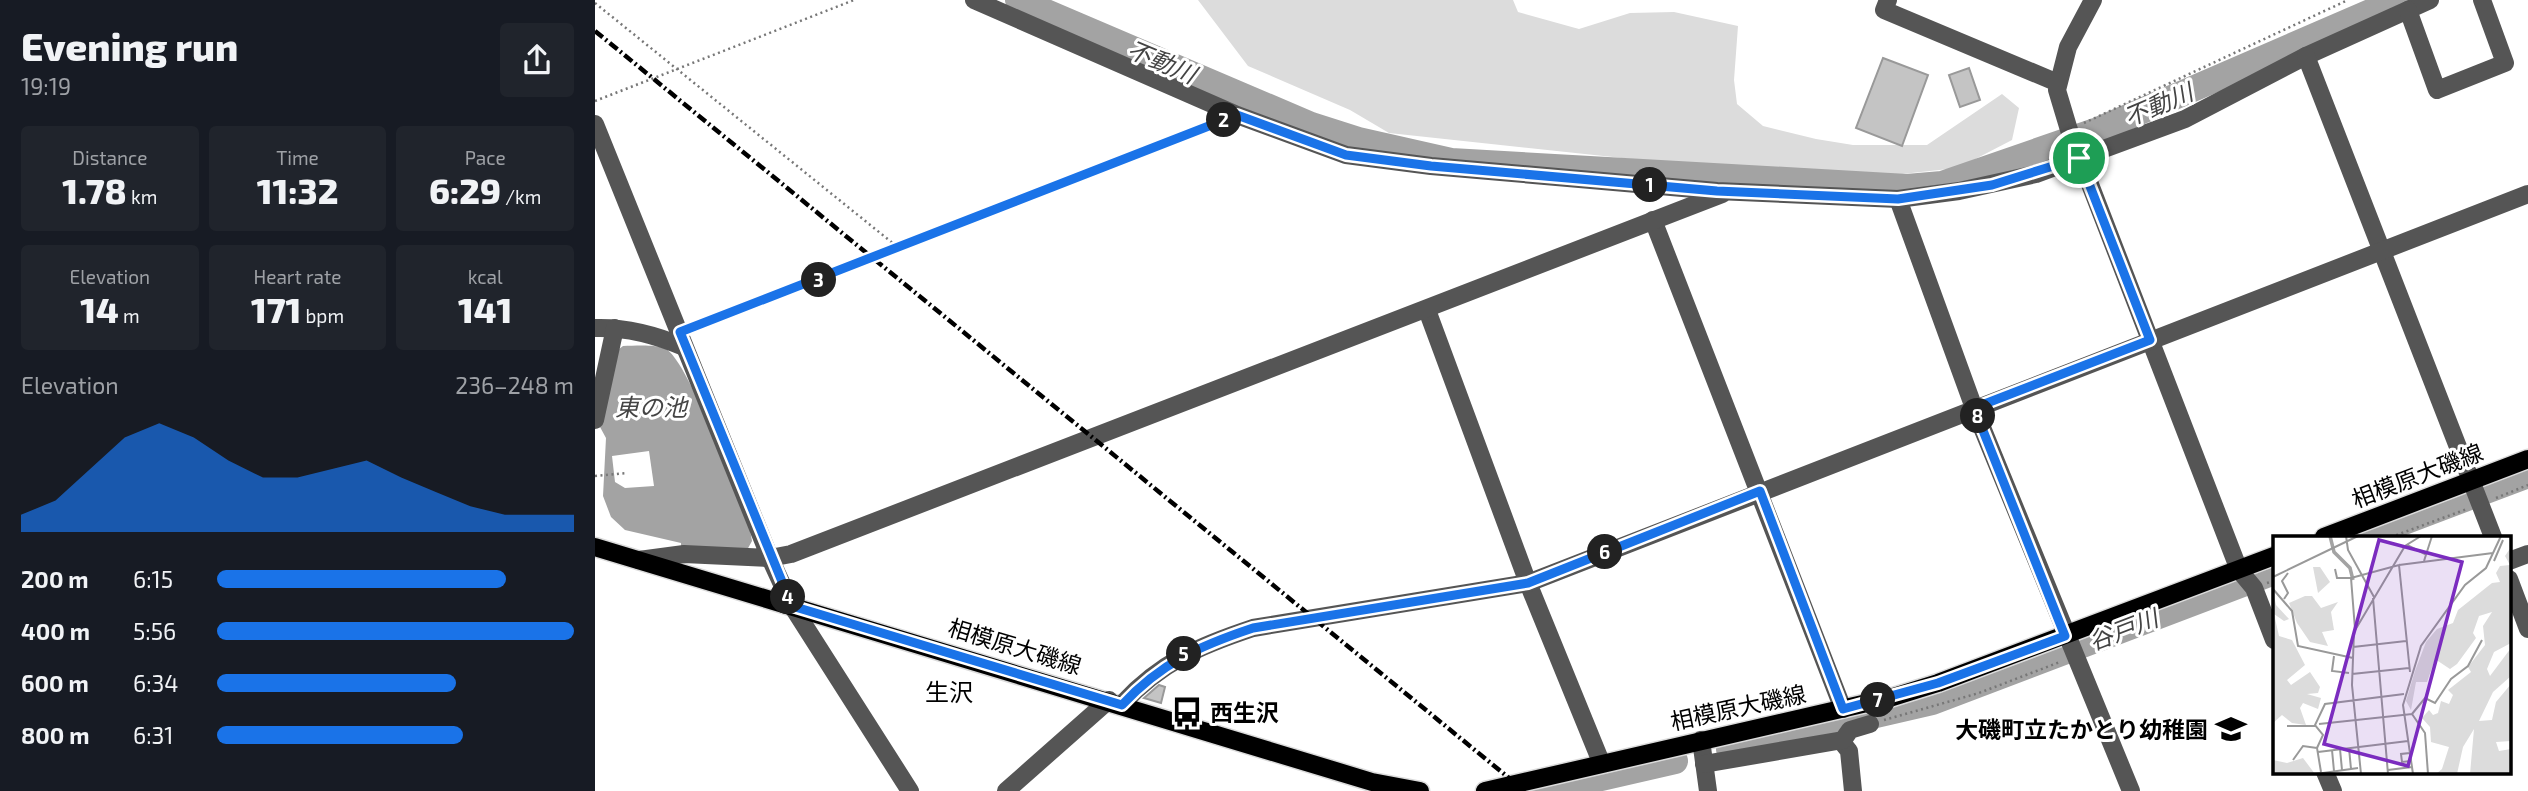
<!DOCTYPE html>
<html lang="en">
<head>
<meta charset="utf-8">
<style>
  body { margin:0; font-family:"Exo 2","Noto Sans JP",sans-serif; background:#20242c; color:#f1f3f6; height:100vh; display:flex; flex-direction:column; font-size:26px; white-space:nowrap }
  * { box-sizing:border-box; margin:0 }
  p { font-size:23px; color:#9ea1a6 }
  .icon { flex:none; width:38px; height:38px; fill:none; stroke:currentColor; stroke-width:2; stroke-linecap:round; stroke-linejoin:round }
  .map { position:relative; flex:1; overflow:hidden }
  .sheet { display:flex; flex-direction:column; background:#171b24; width:595px }
  .sheet>* { flex:none }
  .pin { position:absolute; display:grid; place-items:center; width:60px; height:60px; color:#fff; margin:-30px; border:4px solid #fff; border-radius:50%; box-shadow:0 2px 7px #0007 }
  .km { position:absolute; width:35px; height:35px; margin:-18px; border-radius:50%; background:#222; color:#fff; font-size:19px; line-height:35px; text-align:center }
  .round { display:grid; place-items:center; flex:none; width:74px; height:74px; border-radius:7px; background:#20242c }
  .headline { display:flex; align-items:center; justify-content:space-between; height:119px; padding:0 21px }
  h1 { font-size:38px; font-weight:800; line-height:52px }
  .figures { display:grid; grid-template-columns:repeat(3,1fr); gap:10px; height:119px; padding:7px 21px }
  .figures div { display:grid; align-content:center; border-radius:7px; background:#20242c; text-align:center }
  .figures b { font-size:35px; font-weight:800 }
  .figures small { font-size:19px; font-weight:400 }
  .figures p { font-size:19px }
  .chart { height:196px; padding:14px 21px }
  .chart p { display:flex; justify-content:space-between }
  .chart svg { width:100%; height:126px; margin-top:7px; fill:#1a73e8; opacity:.7 }
  ul { padding:0 21px; list-style:none; font-size:23px }
  li { display:grid; grid-template-columns:112px 84px 1fr; align-items:center; height:52px }
  li i { height:18px; border-radius:9px; background:#1a73e8 }
  main { display:flex; flex:1; min-height:0 }
  .map>svg:first-child { display:block }
  .green { fill:#dcdcdc }
  .water { fill:#a3a3a3; fill-rule:evenodd }
  .lines { fill:none; stroke-linecap:round; stroke-linejoin:round }
  .river { stroke:#a3a3a3; stroke-width:26 }
  .building { fill:#c4c4c4; stroke:#999; stroke-width:2 }
  .major-casing { stroke:#dbdbdb; stroke-width:21 }
  .path { stroke:#777; stroke-width:2.5; stroke-dasharray:2 3.5; stroke-linecap:butt }
  .minor { stroke:#555; stroke-width:18 }
  .major { stroke:#000; stroke-width:18 }
  .rail { stroke:#000; stroke-width:4.5; stroke-dasharray:10 3.5 2 3.5; stroke-linecap:butt }
  .route-casing { stroke:#fff; stroke-width:14 }
  .route { stroke:#1a73e8; stroke-width:9 }
  .labels { text-anchor:middle; dominant-baseline:central; stroke-width:6; stroke-linejoin:round; paint-order:stroke }
  .street-label { font-size:23px; fill:#000; stroke:#fff }
  .poi-label { font-size:23px; font-weight:bold; fill:#000; stroke:#fff; text-anchor:start }
  .water-label { font-size:24px; font-style:italic; fill:#444; stroke:#fff }
  .neighbourhood-label { font-size:24px; fill:#000; stroke:#fff }
  .inset-river { fill:none; stroke:#a3a3a3; stroke-width:3.5 }
  .inset-road { fill:none; stroke:#999; stroke-width:2 }
  .view { fill:#7b2cbf; fill-opacity:0.15; stroke:#7b2cbf; stroke-width:3.5 }
  .inset-edge { fill:none; stroke:#000; stroke-width:3.5 }
</style>
</head>
<body>
<main>
<section class="sheet">
<div class="headline"><div><h1>Evening run</h1><p>19:19</p></div><a class="round"><svg class="icon" aria-label="share" viewBox="0 0 24 24"><path d="M12 15V3M7 8l5-5 5 5M5 13v7h14v-7"/></svg></a></div>
<div class="figures">
<div><p>Distance</p><b>1.78<small> km</small></b></div>
<div><p>Time</p><b>11:32</b></div>
<div><p>Pace</p><b>6:29<small> /km</small></b></div>
</div>
<div class="figures">
<div><p>Elevation</p><b>14<small> m</small></b></div>
<div><p>Heart rate</p><b>171<small> bpm</small></b></div>
<div><p>kcal</p><b>141</b></div>
</div>
<div class="chart"><p><span>Elevation</span>236–248 m</p>
<svg viewBox="0 0 160 44" preserveAspectRatio="none"><path d="M0 44V38L10 33L20 22L30 11L40 6L50 11L60 19L70 25L80 25L90 22L100 19L110 25L120 30L130 35L140 38L150 38L160 38V44z"/></svg>
</div>
<ul>
<li><b>200 m</b>6:15<i style="width:81%"></i></li>
<li><b>400 m</b>5:56<i style="width:100%"></i></li>
<li><b>600 m</b>6:34<i style="width:67%"></i></li>
<li><b>800 m</b>6:31<i style="width:69%"></i></li>
</ul>
</section>
<div class="map">
<svg width="1933" height="791" viewBox="0 0 1933 791">
  <rect width="100%" height="100%" fill="#fff"/>
  <path class="green" d="M603,0H918L923,12L984,29L1035,13L1079,12L1143,26L1139,80L1142,104L1168,126L1221,139L1258,145H1332L1407,94L1424,108L1417,140L1363,168L1279,177L1074,163L794,133L755,110L653,66Z"/>
  <path class="water" d="M28,346C40,346 60,344 71,349C94,362 141,494 154,524L157,541L152,550H86V543L30,530L16,517L8,496L11,438L5,427L24,349ZM54,451L59,486L30,488L20,482L17,456Z"/>
  <g class="lines">
    <g class="river">
      <path d="M423,0L716,125L763,140L856,161L1312,187L1347,184L1503,130L1803,0"/>
      <path d="M1769,537L1933,475"/>
      <path d="M1134,749L1337,702L1679,572"/>
      <path d="M950,791L1080,761"/>
    </g>
  </g>
  <g class="building">
    <path d="M1288,58L1333,75L1307,146L1261,128Z"/>
    <path d="M1374,68L1385,100L1365,107L1354,75Z"/>
    <path d="M564,685L570,687L566,703L549,698Z"/>
  </g>
  <g class="lines">
    <g class="major-casing">
      <g id="major">
        <path d="M1729,537L1933,459"/>
        <path d="M0,547L777,782L825,791"/>
        <path d="M890,791L1298,697L1343,683L1679,556"/>
      </g>
    </g>
    <g class="path">
      <path d="M0,3L305,249"/>
      <path d="M0,101L259,0"/>
      <path d="M1489,123L1753,0"/>
      <path d="M98,327L623,123"/>
      <path d="M0,476L32,473"/>
      <path d="M1901,498L1933,485"/>
      <path d="M1796,537L1872,509"/>
      <path d="M1672,583L1679,581"/>
      <path d="M1289,720L1384,693L1465,662"/>
    </g>
    <g class="minor">
      <path d="M379,0L642,115L751,155L836,166L1122,191L1303,199L1364,191L1441,174L1590,119L1711,56L1835,0"/>
      <path d="M1293,0L1289,10L1463,83"/>
      <path d="M1498,0L1473,47L1462,90L1474,130L1644,570L1659,588L1679,640"/>
      <path d="M1813,10L1842,90L1910,63L1887,0"/>
      <path d="M1711,56L1898,537"/>
      <path d="M0,124L175,558L89,554L44,560"/>
      <path d="M1303,199L1379,408L1536,791"/>
      <path d="M1058,220L1248,709"/>
      <path d="M832,310L933,583L1006,762"/>
      <path d="M0,328C31,327 61,335 89,347"/>
      <path d="M0,420L20,328"/>
      <path d="M1914,561L1933,554"/>
      <path d="M1914,579L1933,629"/>
      <path d="M527,704C566,662 604,646 658,628L933,583L1933,194"/>
      <path d="M1106,740L1113,791"/>
      <path d="M1246,741L1254,751L1258,791"/>
      <path d="M1109,764L1248,740L1255,730L1275,724"/>
      <path d="M1730,772L1738,791"/>
      <path d="M315,791L197,606L175,558L196,554L1127,194"/>
      <path d="M411,791L514,700"/>
    </g>
    <use href="#major" class="major"/>
    <path class="rail" d="M0,31L930,791"/>
  </g>
  <g class="lines">
    <g class="route-casing">
      <path id="route" d="M642,115L751,155L836,166L1122,191L1303,199L1397,185L1484,158L1555,340L1379,408L1470,636L1343,683L1248,709L1165,491L933,583L658,628C604,646 566,663 527,705L197,606L85,332Z"/>
    </g>
    <use href="#route" class="route"/>
  </g>
  <defs>
    <g id="bus-bare" transform="scale(2.415)"><path d="M-5-6H5V4H4V6H2V4H-2V6H-4V4H-5ZM-3.5-4V0h7V-4ZM-3.5 1.2v1.5H-2V1.2ZM2 1.2v1.5H3.5V1.2Z" fill="#000" stroke="#fff" stroke-width="2.5" paint-order="stroke"/></g>
    <g id="school-bare" transform="scale(2.415)"><path d="M0-5L7-2L0 1L-7-2ZM-4 1L0 2.5L4 1V4Q0 6-4 4Z" fill="#000" stroke="#fff" stroke-width="2.5" paint-order="stroke"/></g>
  </defs>
  <g fill-rule="evenodd">
    <use href="#bus-bare" x="592" y="712"/>
    <use href="#school-bare" x="1636" y="729"/>
  </g>
  <g class="labels">
    <g class="street-label">
      <text transform="translate(1822 475) rotate(-21)">相模原大磯線</text>
      <text transform="translate(420 646) rotate(17)">相模原大磯線</text>
      <text transform="translate(1143 707) rotate(-12)">相模原大磯線</text>
    </g>
    <g class="poi-label">
      <text x="615" y="712">西生沢</text>
      <text x="1613" y="729" text-anchor="end">大磯町立たかとり幼稚園</text>
    </g>
    <g class="water-label">
      <text transform="translate(567 61) rotate(23)">不動川</text>
      <text transform="translate(1563 104) rotate(-23)">不動川</text>
      <text x="56" y="406">東の池</text>
      <text transform="translate(1528 629) rotate(-21)">谷戸川</text>
    </g>
    <g class="neighbourhood-label">
      <text x="354" y="691">生沢</text>
    </g>
  </g>
  <g transform="translate(1678 536)">
    <rect width="238" height="238" fill="#fff"/>
    <path d="M238,11V107L221,116L214,133L217,140L238,112V140L220,156L206,185L219,184L223,166L238,148V205L223,206L226,215L238,213V238H197L201,193L190,211L184,238H163L169,233L176,211L158,206L157,191L149,182L156,174L160,179L165,177L168,165L176,168L180,159L175,154L198,136L195,131L212,109L210,90L219,76L206,80L200,97L203,102L184,128L177,133L162,123L154,146H143L138,174L133,165L142,135L153,106L164,93L180,87L185,74L219,47L227,46L223,37L227,30L237,29L232,20ZM40,31H47L57,46L45,57ZM0,55L3,69L16,83L11,85L1,78L6,100L19,104L32,129L14,144L18,149L37,136L47,151L45,157L34,158L48,162L45,173L30,167L27,172L33,189L19,187L9,179L0,187ZM32,60H39L48,72L65,66L58,76L61,94L49,96L55,110L37,106L24,87L16,67ZM30,222L42,238H0V224L14,227Z" fill="#dcdcdc"/>
    <path class="inset-river" d="M57,0L61,16L77,32L80,44"/>
    <path class="inset-road" d="M73,0L75,14L101,61M134,9L154,19M151,25L159,0M221,25L230,4M126,29L220,17M62,33L64,42H78L126,29L137,136M0,41L85,0M78,42L82,93M0,53L19,75L25,110L80,122M100,62L115,238M11,63L15,57L9,45L15,37M80,111L133,105M61,120L59,135L76,137M79,138L136,132M139,178L152,162L162,167L178,143L195,130L209,104M46,188L139,178L152,197L155,238M14,190H43M76,212L78,233M67,213L69,234M59,214L61,235M45,216L135,205M137,217L128,218L129,226L138,225M20,224L30,210L44,212M115,234L139,231M48,236L44,212L50,199L42,189L52,168L131,158M43,238L85,232M88,238L79,149L81,96L132,10L148,0M140,238L130,169L148,110L192,49L213,32L228,0"/>
    <path class="view" d="M106,4L189,26L135,230L51,208Z"/>
    <rect width="238" height="238" class="inset-edge"/>
  </g>
</svg>
<div class="pin" style="left:1484px;top:158px;background:#1e9e55"><svg class="icon" aria-label="arrive" viewBox="0 0 24 24"><path d="M6 21V4h12l-3 4 3 4H6"/></svg></div>
<b class="km" style="left:1055px;top:185px">1</b>
<b class="km" style="left:629px;top:120px">2</b>
<b class="km" style="left:224px;top:280px">3</b>
<b class="km" style="left:193px;top:597px">4</b>
<b class="km" style="left:589px;top:654px">5</b>
<b class="km" style="left:1010px;top:552px">6</b>
<b class="km" style="left:1283px;top:700px">7</b>
<b class="km" style="left:1383px;top:416px">8</b>
</div>
</main>
</body>
</html>
